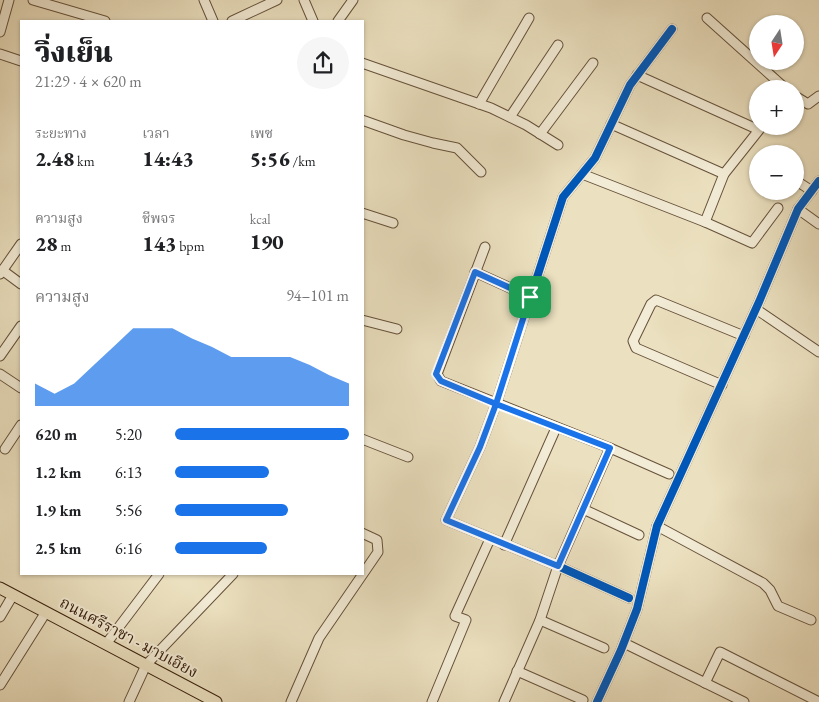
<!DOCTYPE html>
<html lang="th">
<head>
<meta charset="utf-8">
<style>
  body { margin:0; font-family:"EB Garamond","Noto Serif Thai",serif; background:#f6f6f6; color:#202124; height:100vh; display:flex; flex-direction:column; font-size:19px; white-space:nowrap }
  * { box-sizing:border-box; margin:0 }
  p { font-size:16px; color:#757577 }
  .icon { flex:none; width:28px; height:28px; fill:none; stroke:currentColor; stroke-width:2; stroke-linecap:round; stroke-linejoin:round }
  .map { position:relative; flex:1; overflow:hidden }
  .panel { position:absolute; left:20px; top:20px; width:344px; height:555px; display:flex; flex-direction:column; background:#fff; border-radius:0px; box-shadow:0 1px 4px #0004 }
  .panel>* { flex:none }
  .needle { width:32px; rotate:192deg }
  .buttons { position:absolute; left:749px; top:15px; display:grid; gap:10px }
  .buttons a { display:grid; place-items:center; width:55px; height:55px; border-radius:50%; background:#fff; box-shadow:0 1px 4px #0004; font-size:25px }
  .pin { position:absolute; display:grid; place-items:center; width:42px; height:42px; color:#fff; margin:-21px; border-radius:10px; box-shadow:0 2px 8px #0006 }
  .round { display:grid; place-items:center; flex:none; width:52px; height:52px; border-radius:26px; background:#f6f6f6 }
  .head { display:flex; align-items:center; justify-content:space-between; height:85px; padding:0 15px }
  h1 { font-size:28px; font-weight:800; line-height:38px }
  .figures { display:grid; grid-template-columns:repeat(3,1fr); gap:8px; height:85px; padding:5px 15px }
  .figures div { display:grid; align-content:center }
  .figures b { font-size:21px; font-weight:800 }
  .figures small { font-size:14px; font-weight:400 }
  .figures p { font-size:14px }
  .chart { height:140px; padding:10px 15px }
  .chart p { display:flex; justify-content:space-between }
  .chart svg { width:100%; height:90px; margin-top:5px; fill:#1a73e8; opacity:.7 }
  ul { padding:0 15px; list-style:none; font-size:16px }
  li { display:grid; grid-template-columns:80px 60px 1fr; align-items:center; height:38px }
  li i { height:12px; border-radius:6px; background:#1a73e8 }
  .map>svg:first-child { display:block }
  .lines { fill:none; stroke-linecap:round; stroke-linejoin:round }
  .minor-casing { stroke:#66513a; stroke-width:11 }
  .major-casing { stroke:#3a210e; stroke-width:13 }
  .minor { stroke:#f2ebd5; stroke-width:9 }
  .major { stroke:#ebe0bf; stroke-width:11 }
  .cycleway-casing { stroke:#f2ebd5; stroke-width:11 }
  .cycleway { stroke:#0057b8; stroke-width:8 }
  .route-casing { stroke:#fff; stroke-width:10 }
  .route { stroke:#1a73e8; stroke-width:6 }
  .labels { text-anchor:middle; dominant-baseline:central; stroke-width:4; stroke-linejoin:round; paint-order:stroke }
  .street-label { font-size:16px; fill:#3a210e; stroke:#f2ebd5 }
</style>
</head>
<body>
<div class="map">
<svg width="819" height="702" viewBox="0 0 819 702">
  <rect width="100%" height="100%" fill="#ebe0bf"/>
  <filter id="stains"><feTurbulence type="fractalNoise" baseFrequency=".004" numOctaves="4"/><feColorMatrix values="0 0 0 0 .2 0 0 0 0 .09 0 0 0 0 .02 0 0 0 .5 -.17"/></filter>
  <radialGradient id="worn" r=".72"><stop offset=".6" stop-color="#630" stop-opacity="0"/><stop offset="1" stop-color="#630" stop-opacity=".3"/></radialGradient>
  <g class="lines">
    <g class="minor-casing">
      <g id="minor">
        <path d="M33,0L105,21"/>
        <path d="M204,0L213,21"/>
        <path d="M304,0L313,21"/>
        <path d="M707,18L786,89"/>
        <path d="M232,21L277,0"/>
        <path d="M338,21L353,0"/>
        <path d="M0,32L9,0"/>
        <path d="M0,54L21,61"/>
        <path d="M362,63L491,108L526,125L558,145"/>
        <path d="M637,75L759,130L724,174L705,222"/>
        <path d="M795,96L808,104L819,96"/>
        <path d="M479,104L529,18"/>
        <path d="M510,117L558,45"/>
        <path d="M362,120L404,135L433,143L457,148L481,172"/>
        <path d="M611,124L724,174"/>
        <path d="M540,134L593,63"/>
        <path d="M582,174L705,222L752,243L778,208"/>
        <path d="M795,180L812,191"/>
        <path d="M798,209L819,224"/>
        <path d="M362,213L393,223"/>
        <path d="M485,247L437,374L441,381L610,448L669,474"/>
        <path d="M2,270L21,284"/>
        <path d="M475,272L530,297"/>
        <path d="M0,274L21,244"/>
        <path d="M756,309L819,352"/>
        <path d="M362,320L397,329"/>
        <path d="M0,356L21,326"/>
        <path d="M0,374L21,388"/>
        <path d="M722,385L636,348L633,341L651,304L656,300L744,336"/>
        <path d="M362,439L408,457"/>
        <path d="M5,449L21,425"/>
        <path d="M583,509L639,535"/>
        <path d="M657,526L763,583L770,590L778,606L811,620"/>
        <path d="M504,545L556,428"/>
        <path d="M629,598L558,566L446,520L480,447L496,404L563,197L595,158L630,85L672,29"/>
        <path d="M0,617L13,595"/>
        <path d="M540,620L604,648"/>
        <path d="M624,643L744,702"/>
        <path d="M106,644L159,574"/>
        <path d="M517,671L583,700"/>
        <path d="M705,683L720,652L819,702"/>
        <path d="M0,685L46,612"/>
        <path d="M129,702L146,665L233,574"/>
        <path d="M291,702L319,638L378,552L377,540L362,533"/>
        <path d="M432,702L466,620L455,616L490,539"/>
        <path d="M504,702L540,620L558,566L610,448"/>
        <path d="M597,702L621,650L637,609L657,526L759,302L798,209L819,181"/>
      </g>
    </g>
    <g class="major-casing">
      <path id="major" d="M0,588L216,702"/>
    </g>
    <use href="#minor" class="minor"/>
    <use href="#major" class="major"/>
    <g class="cycleway-casing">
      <g id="cycleway">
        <path d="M629,598L558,566L446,520L480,447L496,404L563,197L595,158L630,85L672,29"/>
        <path d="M597,702L621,650L637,609L657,526L759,302L798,209L819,181"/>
      </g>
    </g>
    <use href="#cycleway" class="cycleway"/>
  </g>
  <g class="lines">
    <g class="route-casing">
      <path id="route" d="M530,297L475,272L436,374L441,381L496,404L480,447L446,520L558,566L610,448L496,404L530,297"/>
    </g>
    <use href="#route" class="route"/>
  </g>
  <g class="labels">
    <g class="street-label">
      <text transform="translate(129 637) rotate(28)">ถนนศรีราชา - มาบเอียง</text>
    </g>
  </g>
  <rect width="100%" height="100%" filter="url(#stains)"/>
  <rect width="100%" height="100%" fill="url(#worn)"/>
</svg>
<div class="buttons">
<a><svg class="needle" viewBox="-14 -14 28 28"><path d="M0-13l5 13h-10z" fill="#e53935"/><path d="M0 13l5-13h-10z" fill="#757577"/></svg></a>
<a>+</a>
<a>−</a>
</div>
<div class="pin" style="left:530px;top:297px;background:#1e9e55"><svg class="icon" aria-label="arrive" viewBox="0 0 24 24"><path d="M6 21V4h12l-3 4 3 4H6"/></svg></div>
<section class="panel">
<div class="head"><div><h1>วิ่งเย็น</h1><p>21:29 · 4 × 620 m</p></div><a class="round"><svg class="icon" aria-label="share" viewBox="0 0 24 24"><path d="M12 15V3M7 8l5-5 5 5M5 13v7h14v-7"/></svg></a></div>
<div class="figures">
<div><p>ระยะทาง</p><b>2.48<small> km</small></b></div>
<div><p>เวลา</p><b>14:43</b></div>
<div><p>เพซ</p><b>5:56<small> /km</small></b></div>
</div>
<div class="figures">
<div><p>ความสูง</p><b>28<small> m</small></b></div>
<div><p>ชีพจร</p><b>143<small> bpm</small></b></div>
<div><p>kcal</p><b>190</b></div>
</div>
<div class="chart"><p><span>ความสูง</span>94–101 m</p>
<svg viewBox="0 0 160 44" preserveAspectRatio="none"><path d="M0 44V33L10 38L20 33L30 24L40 15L50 6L60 6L70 6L80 11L90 15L100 20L110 20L120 20L130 20L140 24L150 29L160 33V44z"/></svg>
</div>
<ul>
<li><b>620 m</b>5:20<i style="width:100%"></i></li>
<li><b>1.2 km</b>6:13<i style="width:54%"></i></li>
<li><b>1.9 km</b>5:56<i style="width:65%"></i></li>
<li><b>2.5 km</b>6:16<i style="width:53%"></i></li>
</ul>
</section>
</div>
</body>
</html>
